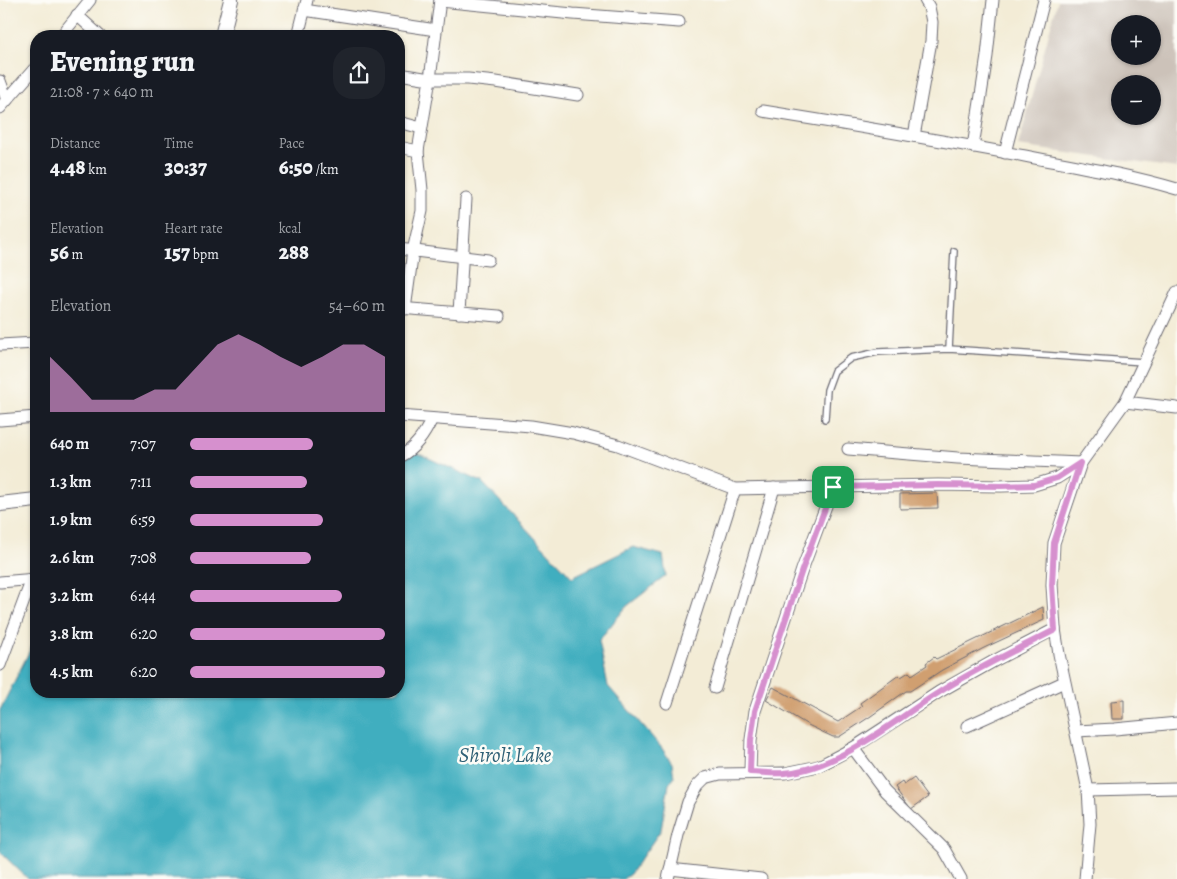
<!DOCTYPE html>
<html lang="en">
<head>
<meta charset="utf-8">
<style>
  body { margin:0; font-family:Alegreya,serif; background:#20242c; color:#f1f3f6; height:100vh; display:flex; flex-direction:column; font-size:19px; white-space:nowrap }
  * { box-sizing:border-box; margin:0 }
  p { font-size:16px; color:#9ea1a6 }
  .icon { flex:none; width:28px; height:28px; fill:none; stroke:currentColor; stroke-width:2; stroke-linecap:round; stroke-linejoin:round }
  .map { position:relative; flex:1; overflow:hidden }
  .drawer { position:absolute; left:30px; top:30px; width:375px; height:668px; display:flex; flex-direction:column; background:#171b24; border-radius:20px; box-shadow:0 1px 4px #0004 }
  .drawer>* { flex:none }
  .fabs { position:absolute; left:1111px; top:15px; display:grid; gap:10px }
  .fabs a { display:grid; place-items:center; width:50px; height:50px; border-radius:50%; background:#171b24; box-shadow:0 1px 4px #0004; font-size:25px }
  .pin { position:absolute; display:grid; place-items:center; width:42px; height:42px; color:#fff; margin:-21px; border-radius:10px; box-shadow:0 2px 8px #0006 }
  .round { display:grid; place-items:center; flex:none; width:52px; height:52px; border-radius:20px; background:#20242c }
  .overview { display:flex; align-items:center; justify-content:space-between; height:85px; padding:0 20px }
  h1 { font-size:28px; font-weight:800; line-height:38px }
  .figures { display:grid; grid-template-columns:repeat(3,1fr); gap:8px; height:85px; padding:5px 20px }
  .figures div { display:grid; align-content:center }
  .figures b { font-size:21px; font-weight:800 }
  .figures small { font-size:14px; font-weight:400 }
  .figures p { font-size:14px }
  .chart { height:140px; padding:10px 20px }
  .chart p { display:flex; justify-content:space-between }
  .chart svg { width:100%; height:90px; margin-top:5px; fill:#d690ce; opacity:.7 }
  ul { padding:0 20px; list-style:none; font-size:16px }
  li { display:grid; grid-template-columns:80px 60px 1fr; align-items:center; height:38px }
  li i { height:12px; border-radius:6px; background:#d690ce }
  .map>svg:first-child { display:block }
  .industrial { fill:#ccc2b9; fill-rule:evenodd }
  .water { fill:#41aebf; stroke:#32687d }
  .building { fill:#d09f70 }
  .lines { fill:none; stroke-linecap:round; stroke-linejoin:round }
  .service-casing { stroke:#6b6971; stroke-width:8 }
  .minor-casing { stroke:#6b6971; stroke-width:13 }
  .tertiary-casing { stroke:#6b6971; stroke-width:16 }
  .service { stroke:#fff; stroke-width:5.5 }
  .minor { stroke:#fff; stroke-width:11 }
  .tertiary { stroke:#fff; stroke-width:14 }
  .route-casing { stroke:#fff; stroke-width:10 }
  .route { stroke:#d690ce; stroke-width:6 }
  .labels { text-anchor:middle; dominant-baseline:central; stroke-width:5; stroke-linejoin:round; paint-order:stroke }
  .water-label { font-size:21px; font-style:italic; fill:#306176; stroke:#fdfcf7 }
</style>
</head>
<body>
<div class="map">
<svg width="1177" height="879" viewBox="0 0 1177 879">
  <rect width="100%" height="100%" fill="#fdfcf7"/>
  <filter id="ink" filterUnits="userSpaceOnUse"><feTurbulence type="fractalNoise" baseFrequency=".02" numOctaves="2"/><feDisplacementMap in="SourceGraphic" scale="10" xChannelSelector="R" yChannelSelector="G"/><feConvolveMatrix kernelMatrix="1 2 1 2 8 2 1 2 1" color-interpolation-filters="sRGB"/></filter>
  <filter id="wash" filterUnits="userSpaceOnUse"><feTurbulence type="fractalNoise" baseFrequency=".0096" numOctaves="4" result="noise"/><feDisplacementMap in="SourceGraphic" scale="20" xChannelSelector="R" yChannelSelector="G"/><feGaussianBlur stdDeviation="1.12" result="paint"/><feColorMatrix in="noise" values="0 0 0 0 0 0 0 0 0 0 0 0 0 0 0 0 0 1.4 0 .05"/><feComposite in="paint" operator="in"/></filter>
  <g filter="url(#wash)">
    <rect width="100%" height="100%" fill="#f3ecd6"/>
    <path class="industrial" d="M1058,0H1177V168L1018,146ZM1120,24H1152V56H1120ZM1120,84H1152V116H1120Z"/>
    <path class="water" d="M415,452L482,482L572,577L633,547L663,555L666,576L627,606L599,640L608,686L661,747L672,763L674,777L669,784L661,830L630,874L623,879H28L0,852V710L36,638V691H399V460Z"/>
    <g id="blocks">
      <g class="building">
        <path d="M937,493L938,508L900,509V494Z"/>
        <path d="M1043,607L1044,620L984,648L942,670L910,691H906L871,716L839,737H833L808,725L766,700L773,687L838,722L862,706L860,703L899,675L901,677L909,672L912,675L927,665L926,663L934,657L936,659Z"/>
        <path d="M1124,700V719H1112L1111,701Z"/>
        <path d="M914,778L928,797L911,809L895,787L902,782L904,785Z"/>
      </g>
    </g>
  </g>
  <g filter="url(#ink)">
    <use href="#blocks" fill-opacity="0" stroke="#6b6971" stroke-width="1"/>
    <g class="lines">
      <g class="service-casing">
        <g id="service">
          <path d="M949,349L954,251"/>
          <path d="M825,419L827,390L834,371L851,358L878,352L949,349L1144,362"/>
        </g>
      </g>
      <g class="minor-casing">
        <g id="minor">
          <path d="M440,1L573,14L679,22"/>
          <path d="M304,10L436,30"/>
          <path d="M77,15L100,36"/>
          <path d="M61,36L90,0"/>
          <path d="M298,36L307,0"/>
          <path d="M399,74L430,79H468L496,82L578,95"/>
          <path d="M0,81L7,100"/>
          <path d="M0,108L36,67"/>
          <path d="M763,111C851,125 938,140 1025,156C1076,166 1127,174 1177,189"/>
          <path d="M399,122L421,128"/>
          <path d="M914,136L931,41L932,22L929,7L925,0"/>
          <path d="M399,147L418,151"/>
          <path d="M973,147L987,56L993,0"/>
          <path d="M1005,153L1044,0"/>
          <path d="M399,249L488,260"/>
          <path d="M399,308L499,316"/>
          <path d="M405,309L413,251L422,211V190L418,151L430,79L440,0"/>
          <path d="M459,313L466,199"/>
          <path d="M0,345L36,343"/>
          <path d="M1125,402L1177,408"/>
          <path d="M399,416L531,426L573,433L618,445L735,489L938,485L1001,486L1034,485L1057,478L1081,463L1125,402L1177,292"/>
          <path d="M0,420L36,417"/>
          <path d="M848,449L958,458L1081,463L1054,543L1052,585L1055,629L1059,654L1088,790L1090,824L1085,879"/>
          <path d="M399,457C416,448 424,435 432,419"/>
          <path d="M0,582L36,579"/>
          <path d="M0,665L32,579"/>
          <path d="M715,688L774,488"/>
          <path d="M667,703L735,489"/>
          <path d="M967,726L1064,682"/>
          <path d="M1076,731L1115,729L1177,723"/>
          <path d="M853,748L885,791L944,849L961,879"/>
          <path d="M750,772L751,740L755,711L802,570L833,487"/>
          <path d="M1088,790L1177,788"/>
          <path d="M670,869L761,879"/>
          <path d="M668,879L678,835L688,802L697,786L705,778L720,774L785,773L819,766L853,748L939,692L994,661L1055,629"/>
        </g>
      </g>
      <g class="tertiary-casing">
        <g id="tertiary">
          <path d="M222,36L231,0"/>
          <path d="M0,504L36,500"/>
        </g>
      </g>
      <use href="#service" class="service"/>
      <use href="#minor" class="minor"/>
      <use href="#tertiary" class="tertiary"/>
    </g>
  </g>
  <g class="lines" filter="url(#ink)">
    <g class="route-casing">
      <path id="route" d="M1080,463L1054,543L1052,585L1055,630C1016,650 975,669 938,693C893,721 839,769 784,773C773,774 761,772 750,772L751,740L755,711L802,570L833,487L938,485L1001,486L1034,485L1057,478Z"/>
    </g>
    <use href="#route" class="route"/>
  </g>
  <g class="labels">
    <g class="water-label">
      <text x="505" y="755">Shiroli Lake</text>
    </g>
  </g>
</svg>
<div class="fabs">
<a>+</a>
<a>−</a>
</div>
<div class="pin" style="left:833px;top:487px;background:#1e9e55"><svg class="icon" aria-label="arrive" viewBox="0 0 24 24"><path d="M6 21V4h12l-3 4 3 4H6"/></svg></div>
<section class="drawer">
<div class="overview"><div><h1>Evening run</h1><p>21:08 · 7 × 640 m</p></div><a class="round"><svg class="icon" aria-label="share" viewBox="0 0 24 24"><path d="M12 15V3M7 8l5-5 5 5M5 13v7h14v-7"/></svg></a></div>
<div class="figures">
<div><p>Distance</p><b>4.48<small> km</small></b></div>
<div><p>Time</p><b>30:37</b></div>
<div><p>Pace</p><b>6:50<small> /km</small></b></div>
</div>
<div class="figures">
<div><p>Elevation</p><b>56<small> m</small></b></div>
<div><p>Heart rate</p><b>157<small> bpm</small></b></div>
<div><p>kcal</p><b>288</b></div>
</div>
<div class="chart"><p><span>Elevation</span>54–60 m</p>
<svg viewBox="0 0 160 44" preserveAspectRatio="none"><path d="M0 44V17L10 27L20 38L30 38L40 38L50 33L60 33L70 22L80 11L90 6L100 11L110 17L120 22L130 17L140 11L150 11L160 17V44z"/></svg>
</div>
<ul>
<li><b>640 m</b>7:07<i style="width:63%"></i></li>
<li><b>1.3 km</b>7:11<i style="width:60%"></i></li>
<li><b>1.9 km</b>6:59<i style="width:68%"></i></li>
<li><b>2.6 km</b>7:08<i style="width:62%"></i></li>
<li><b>3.2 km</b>6:44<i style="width:78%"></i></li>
<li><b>3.8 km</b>6:20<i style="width:100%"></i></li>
<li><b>4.5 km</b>6:20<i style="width:100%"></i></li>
</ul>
</section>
</div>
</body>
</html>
